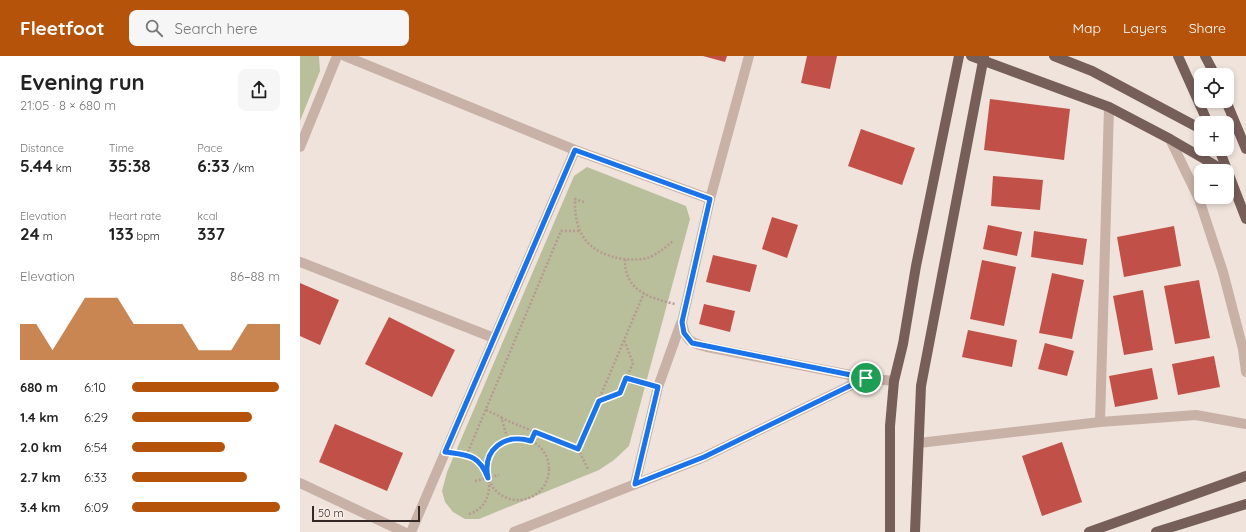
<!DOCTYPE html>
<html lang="en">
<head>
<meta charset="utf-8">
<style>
  body { margin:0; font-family:Quicksand,sans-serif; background:#f6f6f6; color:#222; height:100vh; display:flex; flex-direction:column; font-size:15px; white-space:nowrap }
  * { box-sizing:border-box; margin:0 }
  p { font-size:13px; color:#767676 }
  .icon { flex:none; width:22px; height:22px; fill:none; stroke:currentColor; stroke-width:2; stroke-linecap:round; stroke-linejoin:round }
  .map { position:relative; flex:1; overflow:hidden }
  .side { display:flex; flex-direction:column; background:#fff; width:300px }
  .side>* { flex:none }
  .controls { position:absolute; left:894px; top:12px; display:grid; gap:8px }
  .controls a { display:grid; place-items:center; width:40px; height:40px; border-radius:8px; background:#fff; box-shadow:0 2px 6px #0003; font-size:20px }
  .scale { position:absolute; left:12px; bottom:10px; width:108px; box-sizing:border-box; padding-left:4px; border:2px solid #352927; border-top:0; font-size:11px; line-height:14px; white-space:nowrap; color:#352927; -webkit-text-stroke:3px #f8ede7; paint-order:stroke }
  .pin { position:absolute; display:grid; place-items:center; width:34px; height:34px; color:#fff; margin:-17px; border:2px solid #fff; border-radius:50%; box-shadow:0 1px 4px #0007 }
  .round { display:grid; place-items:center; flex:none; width:42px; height:42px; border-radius:8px; background:#f6f6f6 }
  .headline { display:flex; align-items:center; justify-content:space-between; height:68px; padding:0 20px }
  h1 { font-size:22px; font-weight:700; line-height:30px }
  .metrics { display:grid; grid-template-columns:repeat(3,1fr); gap:6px; height:68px; padding:4px 20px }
  .metrics div { display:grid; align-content:center }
  .metrics b { font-size:17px; font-weight:700 }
  .metrics small { font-size:11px; font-weight:400 }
  .metrics p { font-size:11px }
  .chart { height:112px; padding:8px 20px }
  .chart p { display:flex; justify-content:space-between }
  .chart svg { width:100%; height:72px; margin-top:4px; fill:#b45309; opacity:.7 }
  ul { padding:0 20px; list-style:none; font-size:13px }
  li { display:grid; grid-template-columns:64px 48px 1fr; align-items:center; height:30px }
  li i { height:10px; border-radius:5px; background:#b45309 }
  header { display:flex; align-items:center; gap:24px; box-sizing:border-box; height:56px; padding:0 20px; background:#b45309; color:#fff }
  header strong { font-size:19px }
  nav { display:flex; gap:22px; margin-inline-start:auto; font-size:14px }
  .search { width:280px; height:36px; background:#f6f6f6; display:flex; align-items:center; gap:10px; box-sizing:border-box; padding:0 14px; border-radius:8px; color:#767676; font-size:15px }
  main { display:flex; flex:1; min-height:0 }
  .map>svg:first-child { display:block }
  .green { fill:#b9bf9b }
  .building { fill:#c15148 }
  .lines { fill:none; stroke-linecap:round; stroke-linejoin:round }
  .path { stroke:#b49a91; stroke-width:2.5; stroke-dasharray:2 2; stroke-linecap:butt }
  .minor { stroke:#c8b1a7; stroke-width:10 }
  .major { stroke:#765e59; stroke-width:10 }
  .route-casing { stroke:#fff; stroke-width:8 }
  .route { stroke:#1a73e8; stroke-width:5 }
</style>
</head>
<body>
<header>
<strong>Fleetfoot</strong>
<div class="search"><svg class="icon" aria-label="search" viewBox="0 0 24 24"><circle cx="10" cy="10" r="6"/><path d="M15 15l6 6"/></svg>Search here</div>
<nav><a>Map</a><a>Layers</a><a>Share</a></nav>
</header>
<main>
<section class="side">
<div class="headline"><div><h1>Evening run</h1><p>21:05 · 8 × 680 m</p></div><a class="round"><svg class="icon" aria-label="share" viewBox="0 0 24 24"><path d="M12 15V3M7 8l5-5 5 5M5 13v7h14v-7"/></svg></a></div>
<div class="metrics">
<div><p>Distance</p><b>5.44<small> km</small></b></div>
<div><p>Time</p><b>35:38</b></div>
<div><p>Pace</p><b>6:33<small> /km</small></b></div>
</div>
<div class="metrics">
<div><p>Elevation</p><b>24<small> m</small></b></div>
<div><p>Heart rate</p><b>133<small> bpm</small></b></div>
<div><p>kcal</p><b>337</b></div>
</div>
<div class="chart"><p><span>Elevation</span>86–88 m</p>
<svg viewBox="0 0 160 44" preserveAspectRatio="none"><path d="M0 44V22L10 22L20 38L30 22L40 6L50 6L60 6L70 22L80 22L90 22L100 22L110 38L120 38L130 38L140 22L150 22L160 22V44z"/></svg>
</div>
<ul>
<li><b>680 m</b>6:10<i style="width:99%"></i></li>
<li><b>1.4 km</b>6:29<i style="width:81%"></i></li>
<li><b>2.0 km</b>6:54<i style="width:63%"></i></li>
<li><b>2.7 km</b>6:33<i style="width:78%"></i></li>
<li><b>3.4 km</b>6:09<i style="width:100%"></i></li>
</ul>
</section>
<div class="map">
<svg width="946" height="476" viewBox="0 0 946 476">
  <rect width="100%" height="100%" fill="#f0e3db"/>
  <g class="green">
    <path d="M0,0H19L20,15L0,65Z"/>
    <path d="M287,111L386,150L390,163L329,390L314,404L299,414L179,463H165L153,456L145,446L142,435L147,416L274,120Z"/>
  </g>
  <g class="building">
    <path d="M403,0H427L425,6Z"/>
    <path d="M507,0H537L530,33L501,27Z"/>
    <path d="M690,43L770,53L764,104L684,94Z"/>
    <path d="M561,73L615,92L602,129L548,110Z"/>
    <path d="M693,120L743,124L740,154L691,150Z"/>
    <path d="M472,161L498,169L487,202L462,193Z"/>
    <path d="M688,169L722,176L717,200L683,193Z"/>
    <path d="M874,170L881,210L824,221L817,181Z"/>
    <path d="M734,175L787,183L783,209L731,201Z"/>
    <path d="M413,199L457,209L450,236L406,226Z"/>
    <path d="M682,204L716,211L704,270L670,263Z"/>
    <path d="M752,217L784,224L772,283L739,277Z"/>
    <path d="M899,224L910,282L875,288L864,230Z"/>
    <path d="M0,227L39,244L20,289L0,280Z"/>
    <path d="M843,234L853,294L824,299L813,240Z"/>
    <path d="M404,248L435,255L430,276L399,268Z"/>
    <path d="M89,261L155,294L132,341L65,308Z"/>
    <path d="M668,274L717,284L712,311L662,301Z"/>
    <path d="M745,287L774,295L767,320L738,313Z"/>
    <path d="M914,300L920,331L878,339L872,308Z"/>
    <path d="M852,312L858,343L815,351L809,320Z"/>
    <path d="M35,368L103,397L87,435L19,406Z"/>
    <path d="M762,386L782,446L742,460L722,400Z"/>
  </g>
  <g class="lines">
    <g class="path">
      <path d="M284,146L275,143C274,177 287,197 323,203C331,204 343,204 350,201C359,197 366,191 373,185"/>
      <path d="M325,203C324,234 349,242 375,248"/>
      <path d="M326,322L347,328"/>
      <path d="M300,344L320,337L333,307L324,284"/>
      <path d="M186,354L201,361L208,384"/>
      <path d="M201,362L235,376"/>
      <circle cx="218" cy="413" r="31"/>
      <path d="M231,385L235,376L278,393L288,413"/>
      <path d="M278,393L344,237"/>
      <path d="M157,398H167L261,175H280"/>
      <path d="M167,398L179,405L186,417"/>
      <path d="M175,425L199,419"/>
      <path d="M169,458C184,453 190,441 189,425"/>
    </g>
    <g class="minor">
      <path d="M45,0L275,94L410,143"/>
      <path d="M449,0L410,143L382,266C385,284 390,287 407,291L566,322L594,325"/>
      <path d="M870,83L899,143L923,216L943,293L946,316"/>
      <path d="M0,91L37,0"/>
      <path d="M0,206L194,282"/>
      <path d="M800,366L809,51"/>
      <path d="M619,387L800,366L896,359L946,368"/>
      <path d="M0,427L104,476"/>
      <path d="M335,428L358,331L381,267"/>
      <path d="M111,476L275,94"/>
      <path d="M214,476L404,401L566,322"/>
    </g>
    <g class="major">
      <path d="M671,0L809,51L870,83L925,115"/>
      <path d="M754,0L792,15L901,73"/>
      <path d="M878,0L908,67"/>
      <path d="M905,0L915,19"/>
      <path d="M926,45L946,93"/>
      <path d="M919,93L946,163"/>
      <path d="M590,476V370L594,325L603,288L616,210L659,0"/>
      <path d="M615,476L621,330L684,0"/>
      <path d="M789,476L946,420"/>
      <path d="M856,476L946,448"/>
    </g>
  </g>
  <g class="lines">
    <g class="route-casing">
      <path id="route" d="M275,94L410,143L382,266L384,277L392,287L566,322L404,401L335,428L358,331L326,322L320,337L299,345L278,393L235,376L231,385C205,377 182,393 188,422C179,398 167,399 145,396Z"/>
    </g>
    <use href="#route" class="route"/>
  </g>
</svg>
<div class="controls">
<a><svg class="icon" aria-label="locate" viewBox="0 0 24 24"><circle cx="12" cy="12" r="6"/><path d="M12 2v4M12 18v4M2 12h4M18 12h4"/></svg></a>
<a>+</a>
<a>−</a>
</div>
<div class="scale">50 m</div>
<div class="pin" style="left:566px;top:322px;background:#1e9e55"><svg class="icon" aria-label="arrive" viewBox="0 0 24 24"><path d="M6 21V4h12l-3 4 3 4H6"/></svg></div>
</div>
</main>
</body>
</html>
